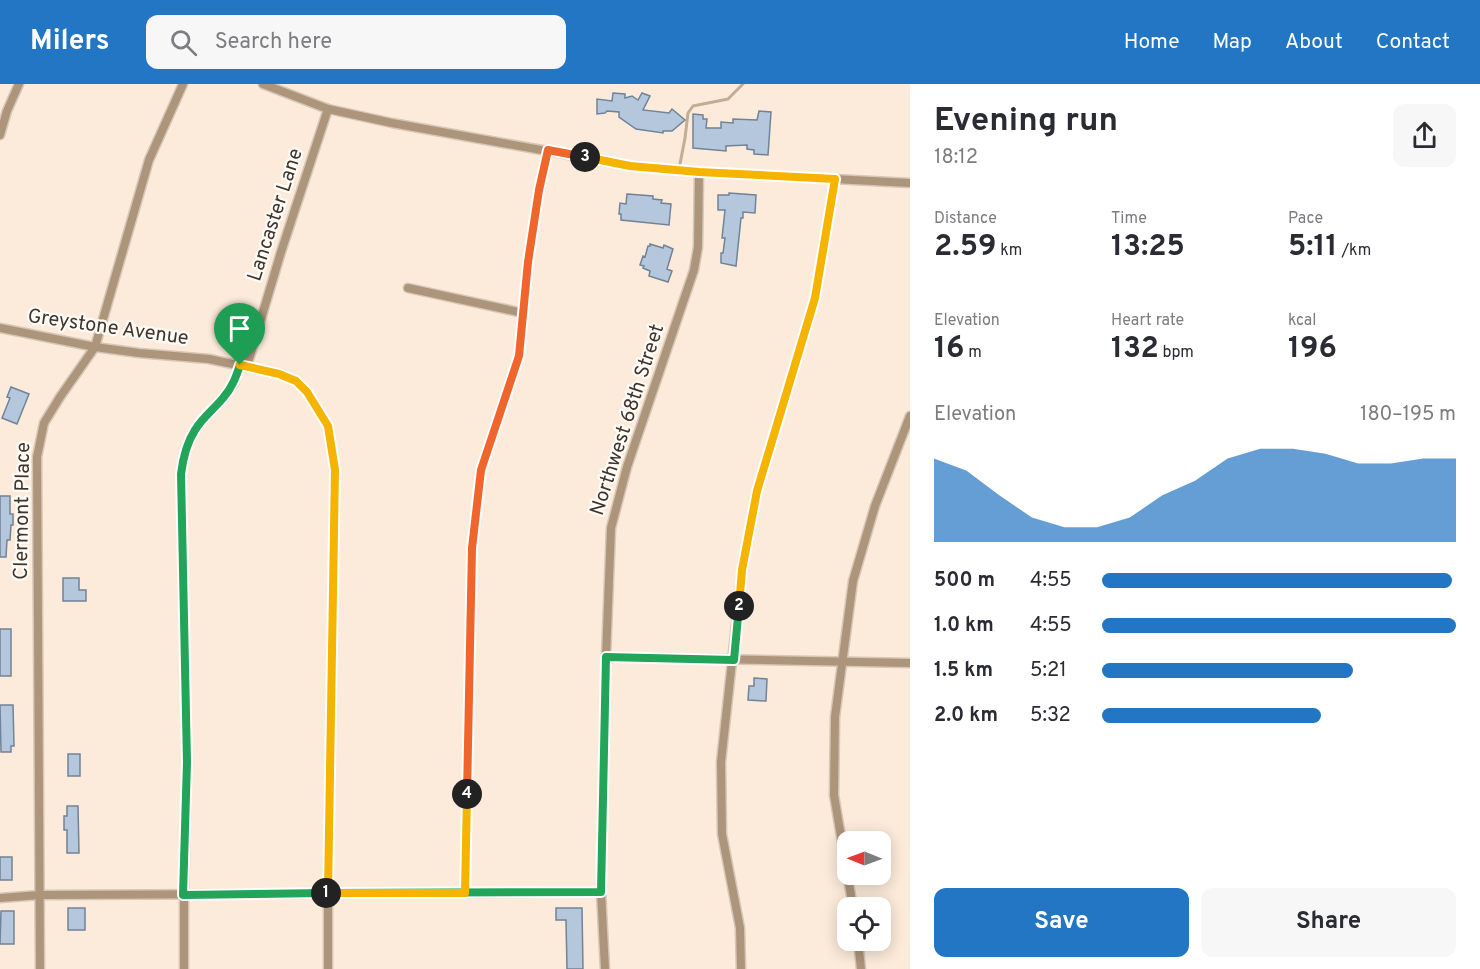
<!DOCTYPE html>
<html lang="en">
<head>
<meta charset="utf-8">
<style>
  body { margin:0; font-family:Overpass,sans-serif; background:#f7f7f7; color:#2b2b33; height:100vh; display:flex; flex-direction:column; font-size:22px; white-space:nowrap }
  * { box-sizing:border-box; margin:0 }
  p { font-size:20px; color:#7c7c81 }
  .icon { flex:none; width:33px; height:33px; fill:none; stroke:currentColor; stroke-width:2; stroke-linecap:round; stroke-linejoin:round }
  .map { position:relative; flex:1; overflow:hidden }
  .details { display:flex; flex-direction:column; background:#fff; width:570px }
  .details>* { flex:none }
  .needle { width:39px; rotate:271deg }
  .tools { position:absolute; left:837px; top:747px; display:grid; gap:12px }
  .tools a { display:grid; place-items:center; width:54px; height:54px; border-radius:12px; background:#fff; box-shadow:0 3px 15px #0003; font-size:30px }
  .pin { position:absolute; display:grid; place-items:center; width:51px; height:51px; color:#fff; margin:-62px -26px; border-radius:50% 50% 50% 0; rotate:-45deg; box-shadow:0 0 6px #0007 }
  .pin .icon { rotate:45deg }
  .km { position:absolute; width:30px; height:30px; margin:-15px; border-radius:50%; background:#222; color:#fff; font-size:16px; line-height:30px; text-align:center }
  .round { display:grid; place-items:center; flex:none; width:63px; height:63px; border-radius:12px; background:#f7f7f7 }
  .headline { display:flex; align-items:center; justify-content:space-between; height:102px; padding:0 24px }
  h1 { font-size:33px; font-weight:700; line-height:45px }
  .metrics { display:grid; grid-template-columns:repeat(3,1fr); gap:9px; height:102px; padding:6px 24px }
  .metrics div { display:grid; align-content:center }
  .metrics b { font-size:30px; font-weight:700 }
  .metrics small { font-size:16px; font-weight:400 }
  .metrics p { font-size:16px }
  .chart { height:168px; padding:12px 24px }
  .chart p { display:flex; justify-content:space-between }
  .chart svg { width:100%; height:108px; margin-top:6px; fill:#2376c4; opacity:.7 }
  .cta { display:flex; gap:12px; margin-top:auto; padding:12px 24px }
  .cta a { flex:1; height:69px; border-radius:12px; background:#2376c4; color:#fff; font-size:24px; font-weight:700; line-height:69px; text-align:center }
  .cta a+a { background:#f7f7f7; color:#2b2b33 }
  ul { padding:0 24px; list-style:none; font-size:20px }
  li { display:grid; grid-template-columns:96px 72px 1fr; align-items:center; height:45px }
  li i { height:15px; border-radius:8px; background:#2376c4 }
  header { display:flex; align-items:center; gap:36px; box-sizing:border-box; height:84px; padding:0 30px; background:#2376c4; color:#fff }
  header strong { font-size:28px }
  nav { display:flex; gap:33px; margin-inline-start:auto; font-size:21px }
  .search { width:420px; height:54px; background:#f7f7f7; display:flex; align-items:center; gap:15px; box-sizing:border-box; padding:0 21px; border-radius:12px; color:#7c7c81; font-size:22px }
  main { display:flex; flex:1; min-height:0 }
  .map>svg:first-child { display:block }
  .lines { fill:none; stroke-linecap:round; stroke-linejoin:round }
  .stream { stroke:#c3ad96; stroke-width:3 }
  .building { fill:#b4c7dd; stroke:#718397; stroke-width:1.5 }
  .minor-casing { stroke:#d6c7b7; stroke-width:11 }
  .minor { stroke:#ad957c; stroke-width:8 }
  .split-1-casing { stroke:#fff; stroke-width:12 }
  .split-2-casing { stroke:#fff; stroke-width:12 }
  .split-3-casing { stroke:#fff; stroke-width:12 }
  .split-4-casing { stroke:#fff; stroke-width:12 }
  .split-5-casing { stroke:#fff; stroke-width:12 }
  .split-1 { stroke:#22a559; stroke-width:8 }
  .split-2 { stroke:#22a559; stroke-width:8 }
  .split-3 { stroke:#f5b400; stroke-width:8 }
  .split-4 { stroke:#f0652b; stroke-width:8 }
  .split-5 { stroke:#f5b400; stroke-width:8 }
  .labels { text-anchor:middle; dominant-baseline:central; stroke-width:4.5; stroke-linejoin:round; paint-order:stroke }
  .street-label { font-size:20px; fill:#3e362d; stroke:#fffbf6 }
</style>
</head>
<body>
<header>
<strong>Milers</strong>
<div class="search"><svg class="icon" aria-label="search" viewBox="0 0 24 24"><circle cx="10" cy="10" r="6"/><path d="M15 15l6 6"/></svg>Search here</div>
<nav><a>Home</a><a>Map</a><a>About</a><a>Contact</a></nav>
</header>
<main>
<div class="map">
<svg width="910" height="885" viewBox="0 0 910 885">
  <rect width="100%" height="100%" fill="#fcebda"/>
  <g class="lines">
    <path class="stream" d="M680,80L685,54L688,29L693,22L728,15L743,0"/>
  </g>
  <g class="building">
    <path d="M613,9L625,10V14L632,12L638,16L642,9L650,12L643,26L669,29L672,25L685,36L672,47H663V49L636,45L619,33V28L607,27L605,29L597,30V15L612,17Z"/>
    <path d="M759,27L771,28L768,71L754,70V66L747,65V61L726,62V67L693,64V30L703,31V35H707L706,44H721V38L733,39V35L757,36Z"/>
    <path d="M729,109L756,111L755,129L743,128V134H741L736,182L721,179V169H723L725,154H722L725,126H718V111H729Z"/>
    <path d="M627,110L653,112V115L662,116L661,119L671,120L669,141L621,136V130H619L620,119L626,120Z"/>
    <path d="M650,160L663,164L664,161L673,165L667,185L672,187L668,198L649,192L650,187L643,184L644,182L640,181L643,172L645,173L648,162H650Z"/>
    <path d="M11,303L29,310L17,340L2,334L10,314L7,313Z"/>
    <path d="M0,412H10V430H13V441H11L10,456H7L6,473H0Z"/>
    <path d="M63,494H79V506H86V517H63Z"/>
    <rect x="0" y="545" width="11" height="47"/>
    <path d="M754,594L767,595L766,617L748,616L749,602H754Z"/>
    <path d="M0,621H13L14,662H11V668H1Z"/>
    <rect x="68" y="670" width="12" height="22"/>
    <path d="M67,722H78L79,769H67V746H64V732H67Z"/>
    <rect x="0" y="773" width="12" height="23"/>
    <rect x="68" y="824" width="17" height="22"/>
    <path d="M556,824H582L583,885H567L566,836H556Z"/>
    <path d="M1,827H14V860H0Z"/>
  </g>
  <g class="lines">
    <g class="minor-casing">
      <g id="minor">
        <path d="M263,0L328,25L392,39L630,82L699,88L910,99"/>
        <path d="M0,51L7,27L19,0"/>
        <path d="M408,204L523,229"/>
        <path d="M0,244L95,263L139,269L209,275L279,290L296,297L307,308L328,342L335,386L328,809V885"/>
        <path d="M247,282L281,168L328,25"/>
        <path d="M606,573L910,579"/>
        <path d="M465,809L472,464L481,386L519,272L528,178L539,106L548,66"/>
        <path d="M0,814L40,811L465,809L601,808"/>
        <path d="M853,824L834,711L835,633L853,497L875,422L910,332"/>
        <path d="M858,856L861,885"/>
        <path d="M40,885L37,373L44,339L60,313L95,263L149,76L183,0"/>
        <path d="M184,885V811L187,678L181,390C183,374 186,360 195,346C206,329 224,317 234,299C236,293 238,287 240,281"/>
        <path d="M605,885L601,808L606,573L611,444L627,383L694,186L698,163L699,88"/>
        <path d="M741,885L740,844L722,750L721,678L742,486L757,407L815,214L835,95"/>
      </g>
    </g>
    <use href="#minor" class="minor"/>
  </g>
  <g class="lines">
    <g class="split-1-casing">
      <path id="split-1" d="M240,281C236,293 232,304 223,314C214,325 202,334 195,346C186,360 183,374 181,390L187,678L183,811L326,809"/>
    </g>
    <g class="split-2-casing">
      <path id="split-2" d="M326,809L601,808L606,573L734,576L739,522"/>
    </g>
    <g class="split-3-casing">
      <path id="split-3" d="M585,73L630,82L699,88L835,95L815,214L757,407L742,486L739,522"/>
    </g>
    <g class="split-4-casing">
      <path id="split-4" d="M467,710L472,464L481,386L519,272L528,178L539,106L548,66L585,73"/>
    </g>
    <g class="split-5-casing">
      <path id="split-5" d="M240,281L279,290L296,297L307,308L328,342L335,386L328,809H465L467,710"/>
    </g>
    <use href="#split-1" class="split-1"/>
    <use href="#split-2" class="split-2"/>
    <use href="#split-3" class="split-3"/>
    <use href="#split-4" class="split-4"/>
    <use href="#split-5" class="split-5"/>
  </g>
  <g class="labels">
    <g class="street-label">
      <text transform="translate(276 131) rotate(-72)">Lancaster Lane</text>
      <text transform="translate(108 244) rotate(8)">Greystone Avenue</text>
      <text transform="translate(628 336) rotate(-72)">Northwest 68th Street</text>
      <text transform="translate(23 427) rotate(-89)">Clermont Place</text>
    </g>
  </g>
</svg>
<div class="tools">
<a><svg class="needle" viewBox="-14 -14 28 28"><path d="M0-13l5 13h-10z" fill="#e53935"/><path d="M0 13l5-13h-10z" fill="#7c7c81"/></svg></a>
<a><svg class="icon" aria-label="locate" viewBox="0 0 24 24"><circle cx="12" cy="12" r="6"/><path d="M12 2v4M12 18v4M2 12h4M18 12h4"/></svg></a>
</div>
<div class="pin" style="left:240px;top:281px;background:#1e9e55"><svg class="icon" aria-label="arrive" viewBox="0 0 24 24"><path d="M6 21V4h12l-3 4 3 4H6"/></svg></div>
<b class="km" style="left:326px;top:809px">1</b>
<b class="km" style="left:739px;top:522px">2</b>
<b class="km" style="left:585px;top:73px">3</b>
<b class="km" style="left:467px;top:710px">4</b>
</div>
<section class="details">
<div class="headline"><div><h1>Evening run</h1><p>18:12</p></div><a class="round"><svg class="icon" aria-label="share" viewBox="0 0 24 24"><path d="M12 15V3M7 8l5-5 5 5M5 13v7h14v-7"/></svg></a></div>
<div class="metrics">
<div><p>Distance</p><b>2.59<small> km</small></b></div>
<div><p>Time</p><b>13:25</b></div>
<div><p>Pace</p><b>5:11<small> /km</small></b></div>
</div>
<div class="metrics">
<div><p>Elevation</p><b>16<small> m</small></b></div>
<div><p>Heart rate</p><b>132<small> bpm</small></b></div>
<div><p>kcal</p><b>196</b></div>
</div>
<div class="chart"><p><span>Elevation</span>180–195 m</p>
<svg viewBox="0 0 160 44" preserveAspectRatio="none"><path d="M0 44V10L10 15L20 25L30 34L40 38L50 38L60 34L70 25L80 19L90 10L100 6L110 6L120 8L130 12L140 12L150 10L160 10V44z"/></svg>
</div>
<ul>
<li><b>500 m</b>4:55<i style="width:99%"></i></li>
<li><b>1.0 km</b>4:55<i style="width:100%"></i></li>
<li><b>1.5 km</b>5:21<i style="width:71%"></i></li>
<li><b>2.0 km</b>5:32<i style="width:62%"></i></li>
</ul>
<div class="cta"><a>Save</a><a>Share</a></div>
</section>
</main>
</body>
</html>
